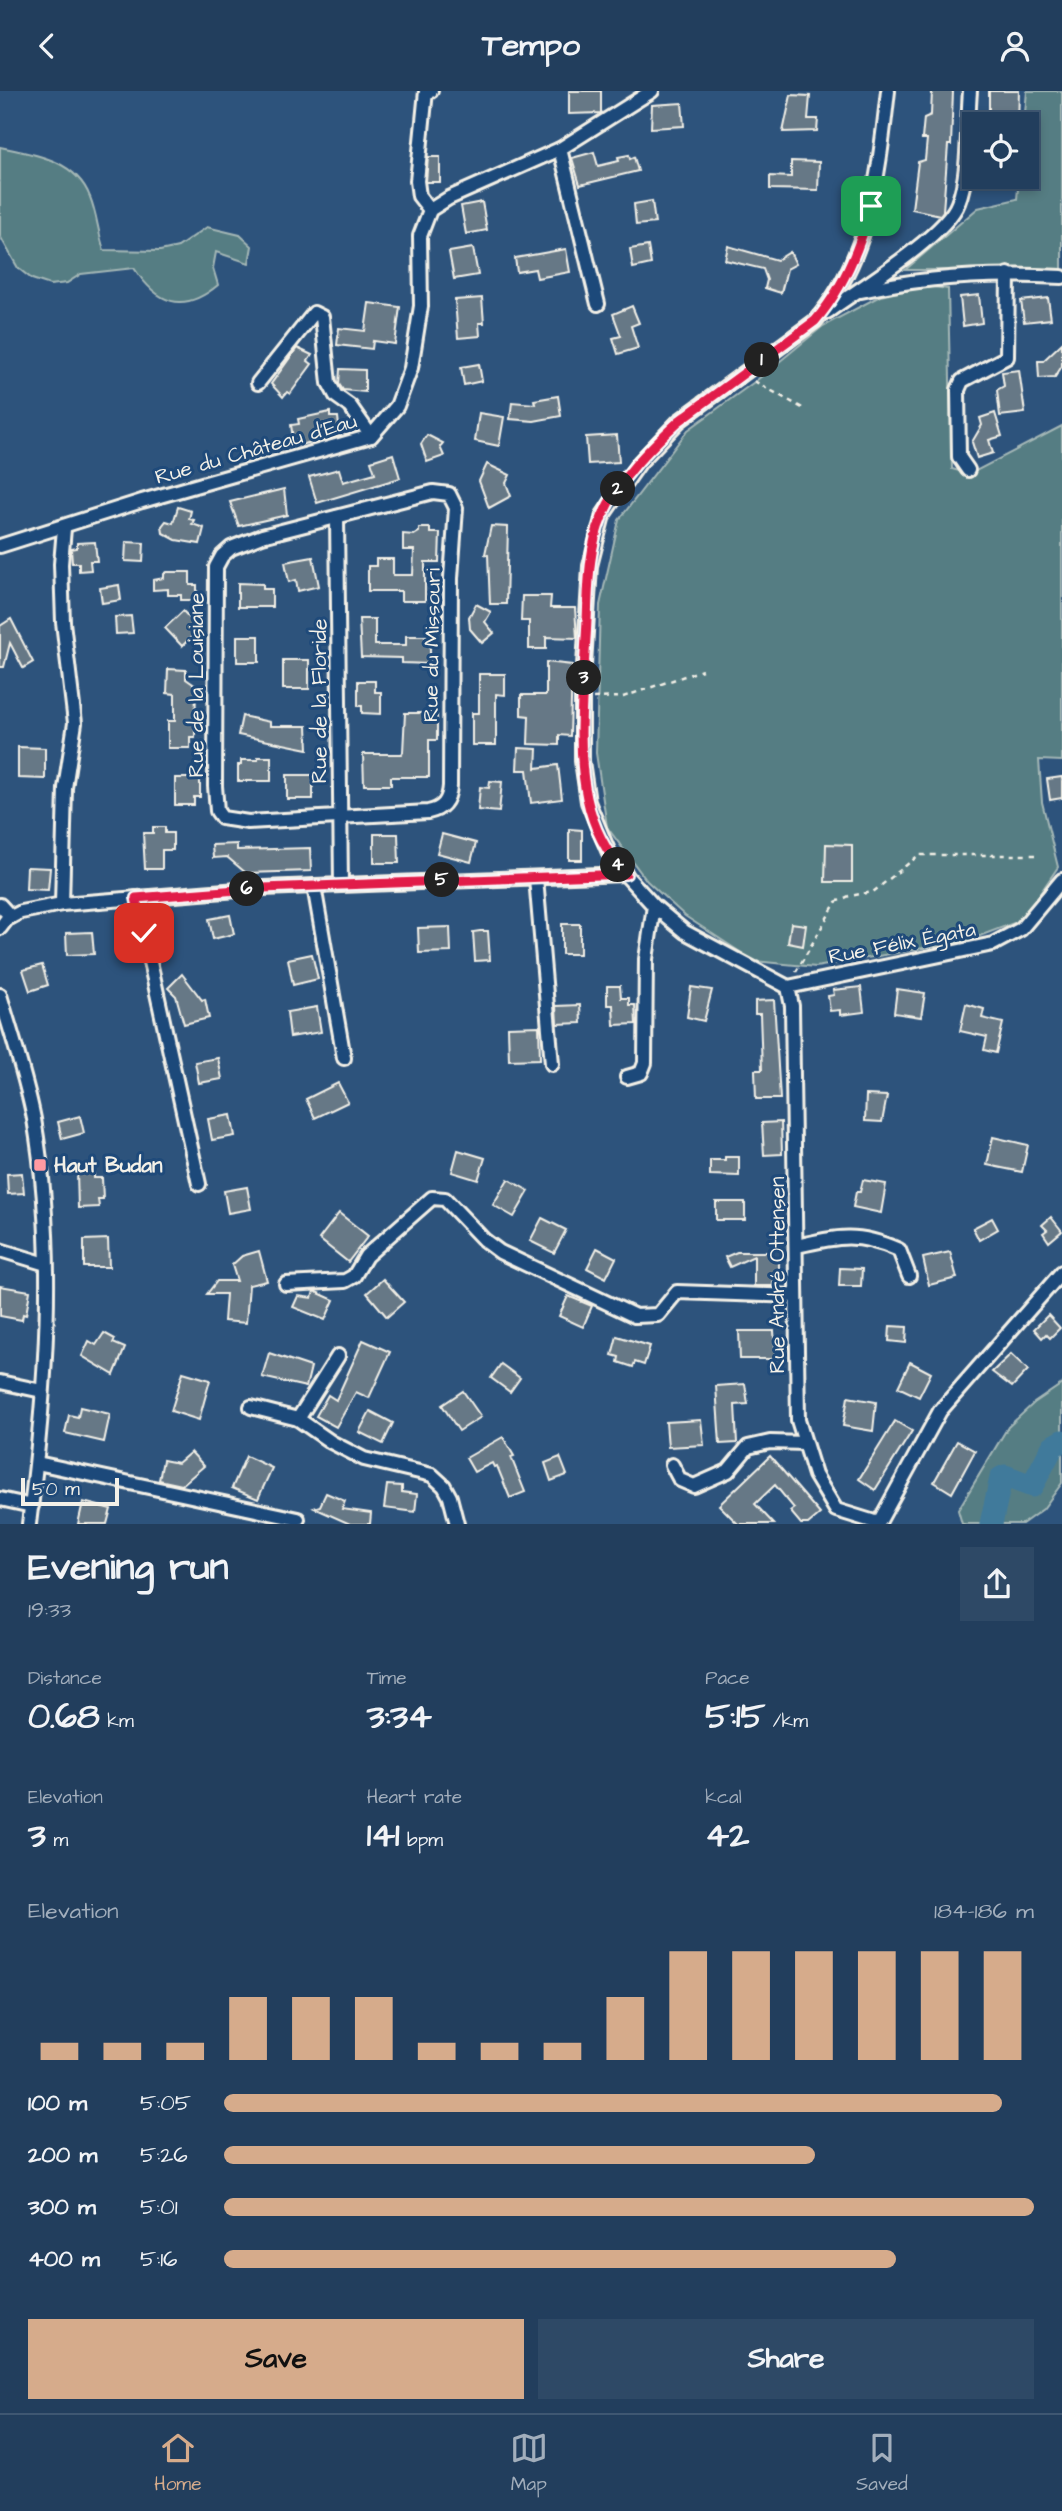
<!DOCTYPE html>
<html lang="en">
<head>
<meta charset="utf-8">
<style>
  body { margin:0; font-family:"Architects Daughter",sans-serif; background:#2e4966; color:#f1f3f6; height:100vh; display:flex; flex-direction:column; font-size:26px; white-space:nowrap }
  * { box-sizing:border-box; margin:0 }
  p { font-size:23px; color:#a2aebc }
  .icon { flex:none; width:38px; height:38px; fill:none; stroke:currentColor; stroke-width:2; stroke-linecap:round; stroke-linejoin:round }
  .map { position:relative; height:1433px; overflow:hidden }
  .side { display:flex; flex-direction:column; background:#223e5d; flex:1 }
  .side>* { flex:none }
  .controls { position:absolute; left:962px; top:21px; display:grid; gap:14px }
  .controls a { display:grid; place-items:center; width:77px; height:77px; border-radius:0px; background:#223e5d; box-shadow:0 4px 10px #0003,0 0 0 2px #3f5772; font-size:35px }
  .scale { position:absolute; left:21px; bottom:18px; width:98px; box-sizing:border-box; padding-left:7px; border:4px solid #f4f1e8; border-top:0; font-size:19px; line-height:24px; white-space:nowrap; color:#f4f1e8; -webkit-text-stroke:5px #1f4a7a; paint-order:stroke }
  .pin { position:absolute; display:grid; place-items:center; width:60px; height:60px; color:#fff; margin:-30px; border-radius:14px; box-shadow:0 4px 10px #0006 }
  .km { position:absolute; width:35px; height:35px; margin:-18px; border-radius:50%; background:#222; color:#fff; font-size:19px; line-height:35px; text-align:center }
  .round { display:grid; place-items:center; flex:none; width:74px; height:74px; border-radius:0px; background:#2e4966 }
  .summary { display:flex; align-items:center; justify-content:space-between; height:119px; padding:0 28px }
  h1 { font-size:38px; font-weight:700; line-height:52px }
  .stats { display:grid; grid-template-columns:repeat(3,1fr); gap:10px; height:119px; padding:7px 28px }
  .stats div { display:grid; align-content:center }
  .stats b { font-size:35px; font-weight:700 }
  .stats small { font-size:19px; font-weight:400 }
  .stats p { font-size:19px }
  .chart { height:196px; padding:14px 28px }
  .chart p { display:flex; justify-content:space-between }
  .chart svg { width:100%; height:126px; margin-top:7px; stroke:#d6ab8b; stroke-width:6 }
  .button { display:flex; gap:14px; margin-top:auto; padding:14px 28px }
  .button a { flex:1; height:80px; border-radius:0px; background:#d6ab8b; color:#111; font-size:28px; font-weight:700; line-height:80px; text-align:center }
  .button a+a { background:#2e4966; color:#f1f3f6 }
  ul { padding:0 28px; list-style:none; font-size:23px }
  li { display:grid; grid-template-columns:112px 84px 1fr; align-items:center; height:52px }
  li i { height:18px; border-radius:9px; background:#d6ab8b }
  header { display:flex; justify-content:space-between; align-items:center; height:91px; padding:0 28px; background:#223e5d; font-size:32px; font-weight:700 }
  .menu { display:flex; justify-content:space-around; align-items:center; height:98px; border-top:2px solid #3f5772; background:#223e5d; font-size:19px; color:#a2aebc }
  .menu a { display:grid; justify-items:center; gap:4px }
  .menu .current { color:#d6ab8b }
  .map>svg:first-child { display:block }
  .green { fill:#557d83; stroke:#a4b7b6; stroke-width:2 }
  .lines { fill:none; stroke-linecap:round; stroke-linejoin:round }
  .river { stroke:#417a9b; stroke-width:23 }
  .building { fill:#667886; stroke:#f4f1e8; stroke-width:2 }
  .minor-casing { stroke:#f4f1e8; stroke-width:18 }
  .path { stroke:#f4f1e8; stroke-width:2.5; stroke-dasharray:5 5; stroke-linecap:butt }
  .minor { stroke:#1f4a7a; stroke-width:12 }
  .route-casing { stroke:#fff; stroke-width:14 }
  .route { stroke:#e11d48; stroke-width:9 }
  .poi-dot { fill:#ff9aa2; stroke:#1f4a7a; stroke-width:2.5 }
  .labels { text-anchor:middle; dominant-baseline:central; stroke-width:6; stroke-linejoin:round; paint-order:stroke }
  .street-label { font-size:21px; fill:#f4f1e8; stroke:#1f4a7a }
  .poi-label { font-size:21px; font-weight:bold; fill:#f4f1e8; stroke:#1f4a7a; text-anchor:start }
</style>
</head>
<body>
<header><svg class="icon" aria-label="back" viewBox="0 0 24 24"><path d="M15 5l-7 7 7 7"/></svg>Tempo<svg class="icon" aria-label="person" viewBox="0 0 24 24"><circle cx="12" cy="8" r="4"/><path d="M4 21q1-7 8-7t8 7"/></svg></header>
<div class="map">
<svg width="1062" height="1433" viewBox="0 0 1062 1433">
  <rect width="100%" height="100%" fill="#2d537c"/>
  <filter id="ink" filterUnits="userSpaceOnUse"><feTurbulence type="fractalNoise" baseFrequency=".0143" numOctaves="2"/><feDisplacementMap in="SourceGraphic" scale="14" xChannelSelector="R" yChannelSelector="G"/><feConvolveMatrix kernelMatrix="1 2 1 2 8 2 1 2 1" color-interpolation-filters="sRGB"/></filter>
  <g filter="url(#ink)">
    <g class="green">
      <path d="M1027,0H1062V179H905L978,117L1017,108L1019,86H1027V33H1024Z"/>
      <path d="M0,56C35,63 76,69 90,106C97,123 98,142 104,159L160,160L178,156L207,136L240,144L252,155L249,172L216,161L213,177L218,194C182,224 157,212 134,177L81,183L67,192L50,194L32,188L18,177L0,145Z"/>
      <path d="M926,195L948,198L952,378L970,383L1062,335V670L1039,669L1042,711L1058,776L1022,829L969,849L816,876L754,870L685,825L647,790L607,736L596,662L600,514L619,429L688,339L757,289L823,235L880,205Z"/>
      <path d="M1062,1293V1392L1043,1418L1022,1433H962L958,1419L1008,1336L1034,1312Z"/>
    </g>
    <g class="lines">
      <path class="river" d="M991,1433L1001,1387L1005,1385L1032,1395L1053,1355L1062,1350"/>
    </g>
    <g class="building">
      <path d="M569,0H601V22L569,23Z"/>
      <path d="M932,0H953L951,54H948L943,120L940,124L912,118L918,71L925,69L927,48H922L924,27L931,24Z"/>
      <path d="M989,0H1019L1018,33H992L989,30Z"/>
      <path d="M791,4L810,5L808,28H818L817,40L783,41Z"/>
      <path d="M682,12L684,35L651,37L652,14Z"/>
      <path d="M594,61L598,75L619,70L618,66L629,64L630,68L634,66L638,80L580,94L572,67Z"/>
      <path d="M428,66H440V91H426Z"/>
      <path d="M791,70L819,71L818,99L770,98V85L791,86Z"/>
      <path d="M652,110L655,132L636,134L634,113Z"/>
      <path d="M482,111L487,139L466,143L461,115Z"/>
      <path d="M648,155L651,173L633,177L630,158Z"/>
      <path d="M728,155L777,169L790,161L796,173L787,178L781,202L765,197L767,189L763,178L725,169Z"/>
      <path d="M473,157L478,184L454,188L449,161Z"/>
      <path d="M566,158L570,181L537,187L535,178L517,181L515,167Z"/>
      <path d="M979,204L982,232L963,235L960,206Z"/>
      <path d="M482,207L484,232H479L480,245L458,247L455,209Z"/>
      <path d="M1048,207L1051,228L1024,231L1021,210Z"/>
      <path d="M369,212L400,216L395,253L373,250L372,258L337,254L339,237L365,240Z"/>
      <path d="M632,215L639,232L631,235L638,257L618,263L613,247L621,245L613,223Z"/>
      <path d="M1062,252V275L1055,286L1039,287L1038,270H1043Z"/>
      <path d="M297,257L312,264L308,270L312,273L290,303L287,301L283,306L271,293Z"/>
      <path d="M479,273L482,290L464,294L461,276Z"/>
      <path d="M340,278L365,279V301L343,299L339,293Z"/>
      <path d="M1019,279L1025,322L1000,325L997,299L1004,295L1002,281Z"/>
      <path d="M558,305L561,325L534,330L510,328L512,311L535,313L534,309Z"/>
      <path d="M330,321V326H338L340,345L294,355L291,334L299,333L298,328Z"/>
      <path d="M479,322L504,326L499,355L475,350Z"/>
      <path d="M995,322L1002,345L989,349L993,362L977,367L972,351L982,334L980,327Z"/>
      <path d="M427,344L443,352L440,356L444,365L427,371L421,353Z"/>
      <path d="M617,344L619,371L588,373L586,346Z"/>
      <path d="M393,363L400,387L317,412L309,386L339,378L343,391L375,382L371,370Z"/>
      <path d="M487,373L510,384L506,392L511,405L489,417L479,390Z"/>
      <path d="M284,398L287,424L239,435L230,411Z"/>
      <path d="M178,416L191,420L189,428L194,429L192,433L204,437L200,453L176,449L163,442L162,435L166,430L173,432Z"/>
      <path d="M491,435L508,436L506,513H490L488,464L485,463Z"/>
      <path d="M419,437H430V442H440L439,471H425V510H401V500H368V475H376V468H393V484H413L414,459H403V443L414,444L419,441Z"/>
      <path d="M95,451L97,470H90L91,479L79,480V472H72L71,458L77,457V452Z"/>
      <path d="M126,451L144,452L143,471L125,470Z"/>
      <path d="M313,466L319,495L298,500L296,489L289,491L285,471Z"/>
      <path d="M167,481H190V494H197V509H181V504H168V498L153,499V489L164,487V483Z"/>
      <path d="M238,492L263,493V498H272V516H238Z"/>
      <path d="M119,494L121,509L102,512L100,497Z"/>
      <path d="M522,505H551L550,517H575L577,547L546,546V558H529V530H521Z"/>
      <path d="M476,513L491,521L485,531L494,542L482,552L470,538L469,526Z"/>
      <path d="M183,520L200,538L182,555L165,537Z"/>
      <path d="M131,525L133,542L116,543L115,526Z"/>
      <path d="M11,528L33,571L23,577L10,552L4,576H0V535Z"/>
      <path d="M359,528H375V554H406V545H430V573L402,572V567L361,566Z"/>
      <rect x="237" y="545" width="22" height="26"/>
      <rect x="283" y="569" width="26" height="29"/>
      <path d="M546,571L572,574L570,645L559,644V654L528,653L529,625L521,624V604H546Z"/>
      <path d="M168,578L186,579V588L196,595L195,646H190V657H168V630H175V603L167,602Z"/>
      <path d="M479,583H505V604L496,603V654H472V622H479Z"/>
      <path d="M358,590H375V601H381V623L362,622V615H358Z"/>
      <path d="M405,622H437V649H429V686H391V694H364L363,663H402L403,661Z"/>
      <path d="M242,625L270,631V635H307L308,658L238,644Z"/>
      <path d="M18,656L45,657V688L18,687Z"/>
      <path d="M518,657L537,658L536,677L558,674L562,708L531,712L527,679H517Z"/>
      <path d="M258,666H271V690H238V674H241V669H258Z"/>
      <rect x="287" y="684" width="26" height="24"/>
      <path d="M1062,686V707L1050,709L1047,688Z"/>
      <path d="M175,687H200V706H194V714H175Z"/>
      <path d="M490,690L502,691L499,721L478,719L480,696L489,697Z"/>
      <path d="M153,736H165V742H173V759H162V778H145L143,742H153Z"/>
      <path d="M569,738L582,739V769H569Z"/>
      <path d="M374,743H398L399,772H374Z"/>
      <path d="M442,743L476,752L471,771L437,762Z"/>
      <path d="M237,753V759L310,757L311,780L246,782L227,766L213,767L212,754Z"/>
      <path d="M826,753L852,754V791H825Z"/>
      <path d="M27,776L50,777L48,799L26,798Z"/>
      <path d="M230,824L234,843L213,848L209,828Z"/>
      <path d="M791,832L806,834L803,855L788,852Z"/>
      <rect x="562" y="833" width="18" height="30"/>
      <path d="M450,836L451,861L419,862L418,837Z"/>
      <path d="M480,840H488L490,869L475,870L473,841Z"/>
      <path d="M92,841L94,863L67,864L66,842Z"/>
      <path d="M312,863L318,888L293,894L288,868Z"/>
      <path d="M42,874L48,894L30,900L23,879Z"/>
      <path d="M182,883L202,909L205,908L209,927L184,933L176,905L168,897Z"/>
      <path d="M607,895H620L621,907H629V914H635L636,933L614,934L613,914H607Z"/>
      <path d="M691,896L712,899L704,930L687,926Z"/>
      <path d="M861,896L864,921L840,924V919L830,920L828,905L834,904L833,899Z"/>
      <path d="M897,898L925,902L921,926L894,922Z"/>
      <path d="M774,909L780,1008H756L755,979H762L760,923H755V910Z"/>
      <path d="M966,913L984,918L982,927L1003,932L996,962L984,959L987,946L960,940Z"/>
      <path d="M580,914L581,932L557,933L556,915Z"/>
      <path d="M317,916L321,941L290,946L287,921Z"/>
      <path d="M539,935L540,968L509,969L508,936Z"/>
      <path d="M218,967L222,988L199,992L195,971Z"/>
      <path d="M338,992L348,1011L315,1027L306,1008Z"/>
      <path d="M866,1004L887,1005L882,1031L865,1030Z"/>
      <path d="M231,1024L235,1045L212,1049L208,1028Z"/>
      <path d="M80,1025L84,1042L62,1048L58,1031Z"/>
      <path d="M781,1031L782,1063L764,1064L762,1032Z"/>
      <path d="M993,1046L1028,1054L1022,1081L987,1074Z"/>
      <path d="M458,1059L485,1067L478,1089L452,1081Z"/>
      <path d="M725,1066H739V1085L710,1084V1069H725Z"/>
      <path d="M94,1080V1087H102L103,1108H98L99,1116L78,1117L77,1081Z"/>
      <path d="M22,1082L24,1102L8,1103L7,1083Z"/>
      <path d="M508,1088L529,1100L514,1126L493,1114Z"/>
      <path d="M863,1089L886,1093L881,1122L853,1116L856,1101H860Z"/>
      <path d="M247,1096L251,1118L228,1122L224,1100Z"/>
      <rect x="716" y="1111" width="29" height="18"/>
      <path d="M339,1122L368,1145L348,1171L319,1148Z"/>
      <path d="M1051,1126L1062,1140L1049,1151L1043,1142L1047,1139L1042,1134Z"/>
      <path d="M542,1127L566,1139L554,1162L530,1150Z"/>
      <path d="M992,1127L998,1138L979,1149L973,1137Z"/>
      <path d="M108,1148L109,1176H84V1149Z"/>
      <path d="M597,1157L616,1167L606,1187L587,1177Z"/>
      <path d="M259,1160L267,1190L249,1194L246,1232L224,1230L226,1203H207L217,1190H237L232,1174L242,1165Z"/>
      <path d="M737,1161H770V1167H779V1190H773V1195H754V1165L730,1176L725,1166Z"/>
      <path d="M950,1161L957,1187L929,1194L923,1167Z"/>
      <path d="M840,1177L862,1178L861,1195H839Z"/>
      <path d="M383,1188L404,1211L387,1226L367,1202Z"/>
      <path d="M0,1195L30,1200L26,1224L23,1223L22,1229L0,1225Z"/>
      <path d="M314,1200L334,1209L325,1229L293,1216L298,1205L312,1207Z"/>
      <path d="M568,1205L592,1215L583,1236L559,1225Z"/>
      <path d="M1048,1224L1060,1237L1050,1247L1046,1243L1042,1247L1034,1238Z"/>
      <path d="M890,1235L907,1236L906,1252L889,1250Z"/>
      <path d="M739,1240H774L776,1268H740Z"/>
      <path d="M104,1242L115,1248L113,1252L125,1257L114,1284L82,1265L89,1250L96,1254Z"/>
      <path d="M617,1245L650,1255L644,1274L635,1271L633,1276L618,1271L619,1266L612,1264Z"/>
      <path d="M363,1249L390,1261L369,1307L356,1301L336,1336L316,1325L328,1304L336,1309Z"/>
      <path d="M269,1262L311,1276L306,1296L262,1286Z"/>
      <path d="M1011,1263L1028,1279L1012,1296L992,1281Z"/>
      <path d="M910,1271L931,1282L919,1306L898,1296Z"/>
      <path d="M501,1273L520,1287L510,1301L491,1287Z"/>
      <path d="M183,1281L210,1289L199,1329L171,1320Z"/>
      <path d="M745,1293L748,1313L735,1314L737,1352L720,1353L716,1295Z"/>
      <path d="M463,1300L481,1326L459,1340L442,1314Z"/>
      <path d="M848,1306L876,1311L873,1340L843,1335Z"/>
      <path d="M80,1316L110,1323L104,1351L65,1342L69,1324L78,1326Z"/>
      <path d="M370,1320L393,1332L383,1353L359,1341Z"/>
      <path d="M701,1329L704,1354L668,1356L666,1331Z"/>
      <path d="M895,1330L912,1340L875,1399L859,1388Z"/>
      <path d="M503,1346L514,1365L511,1366L525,1401L510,1407L497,1375L494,1376L492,1372L474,1381L466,1367Z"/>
      <path d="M957,1350L975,1360L952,1402L934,1391Z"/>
      <path d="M191,1361L204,1375L182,1394L159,1389L163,1369L178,1372Z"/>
      <path d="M246,1365L272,1377L258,1408L232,1397Z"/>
      <path d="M770,1365L820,1423L808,1433H801L790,1420L794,1417L775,1394L755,1413L774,1433H738L719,1414Z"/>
      <path d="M560,1366L567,1384L551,1390L545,1372Z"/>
      <path d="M387,1394L402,1395V1401L417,1403L415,1421L384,1417Z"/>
      <path d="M326,1402L345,1410L342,1418L371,1422L370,1433H350L314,1417L320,1415Z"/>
      <path d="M83,1411L111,1418L107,1433H78Z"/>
    </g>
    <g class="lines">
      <g class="minor-casing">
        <g id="minor">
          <path d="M888,0C879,79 871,167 815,230L679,330L640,371L603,424L590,475L582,607V670L588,711L612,769L654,815L685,841L788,896L993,853L1021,838L1062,789"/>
          <path d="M560,58L598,213"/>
          <path d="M430,119L419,105L417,90L426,0H431"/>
          <path d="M861,200C928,185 993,182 1062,186"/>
          <path d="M827,221C857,199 946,145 958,112C970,83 967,33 970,0"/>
          <path d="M258,292L314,222L322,226L329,292L336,305L350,315L371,345"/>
          <path d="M968,379L959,366L958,299L962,290L1007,266L1008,183"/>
          <path d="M433,401L449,403L456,417L451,487L450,695C449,710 443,718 428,721L248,731L222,727L217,720L215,695L216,476L222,465L231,457L262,445Z"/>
          <path d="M337,426L341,794"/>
          <path d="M0,455L142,410L371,345L397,315L411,277L421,215L420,145L430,119L449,107L560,58L652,0"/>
          <path d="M536,787L552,973"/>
          <path d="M314,795L344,967"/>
          <path d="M136,807L199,1093"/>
          <path d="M62,813L65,697L75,632L63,531L61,473L64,437"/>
          <path d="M0,814L11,826"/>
          <path d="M0,837L7,828L21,821L62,813L263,797L626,783"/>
          <path d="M788,896L792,915L798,1329L815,1384L836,1419L878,1432"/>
          <path d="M0,904C12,945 26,986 34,1028C57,1161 46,1300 29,1433"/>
          <path d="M627,986L641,982L645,972L646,868L654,815"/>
          <path d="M797,1155C839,1145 858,1141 899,1159L909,1185"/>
          <path d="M0,1159L46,1173"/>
          <path d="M286,1193L345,1190L354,1185L366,1165L432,1107L445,1108L484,1149L500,1161L635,1225L658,1224L677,1201L796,1205"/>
          <path d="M0,1291L42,1300"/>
          <path d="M251,1316L298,1328L331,1351L364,1368L432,1384L444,1395L450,1406L457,1433"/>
          <path d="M298,1328L338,1265"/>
          <path d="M37,1372L298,1428"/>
          <path d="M672,1374L680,1389L694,1395L728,1380L748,1356L770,1351L805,1352"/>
          <path d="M0,1408L32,1415"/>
          <path d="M878,1433L940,1320L1062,1181"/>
        </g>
      </g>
      <g class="path">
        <path d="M754,290L806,319"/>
        <path d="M593,607L623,606L702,579"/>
        <path d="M796,881L836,811L849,805L873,801L919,764H1035"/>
      </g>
      <use href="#minor" class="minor"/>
    </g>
  </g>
  <g class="lines" filter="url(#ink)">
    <g class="route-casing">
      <path id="route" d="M144,842L136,807L263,797L626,783C606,762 593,735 587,707C576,655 583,600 586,547C589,507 586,463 602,426C618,388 650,357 679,330L815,230C843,198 860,156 871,115"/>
    </g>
    <use href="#route" class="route"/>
  </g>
  <rect class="poi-dot" x="33" y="1067" width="14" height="14" rx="3.5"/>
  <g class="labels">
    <g class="street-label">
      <text transform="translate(256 358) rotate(-16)">Rue du Château d'Eau</text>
      <text transform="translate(432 554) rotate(-89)">Rue du Missouri</text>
      <text transform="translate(196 594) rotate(-90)">Rue de la Louisiane</text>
      <text transform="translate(319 610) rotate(-90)">Rue de la Floride</text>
      <text transform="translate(902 852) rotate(-11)">Rue Félix Égata</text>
      <text transform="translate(777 1184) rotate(-90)">Rue André Ottensen</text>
    </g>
    <g class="poi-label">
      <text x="54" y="1074">Haut Budan</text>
    </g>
  </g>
</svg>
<div class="controls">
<a><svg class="icon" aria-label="locate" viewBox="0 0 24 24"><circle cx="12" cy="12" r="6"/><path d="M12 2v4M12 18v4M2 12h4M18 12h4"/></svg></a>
</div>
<div class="scale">50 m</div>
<div class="pin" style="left:871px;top:115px;background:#1e9e55"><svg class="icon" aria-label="arrive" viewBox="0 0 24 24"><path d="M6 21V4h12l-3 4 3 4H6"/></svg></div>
<div class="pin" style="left:144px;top:842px;background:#d93025"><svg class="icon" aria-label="check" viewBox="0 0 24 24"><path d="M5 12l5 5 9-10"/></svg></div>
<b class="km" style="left:762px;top:269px">1</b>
<b class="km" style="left:618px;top:398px">2</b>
<b class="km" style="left:584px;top:587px">3</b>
<b class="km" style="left:618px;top:774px">4</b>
<b class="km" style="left:442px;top:789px">5</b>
<b class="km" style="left:247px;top:798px">6</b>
</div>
<section class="side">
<div class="summary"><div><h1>Evening run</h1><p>19:33</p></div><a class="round"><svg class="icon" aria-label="share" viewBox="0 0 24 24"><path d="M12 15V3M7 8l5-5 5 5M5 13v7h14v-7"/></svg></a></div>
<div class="stats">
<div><p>Distance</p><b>0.68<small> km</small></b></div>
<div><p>Time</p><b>3:34</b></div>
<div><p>Pace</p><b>5:15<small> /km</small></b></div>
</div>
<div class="stats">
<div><p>Elevation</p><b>3<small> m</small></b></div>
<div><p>Heart rate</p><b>141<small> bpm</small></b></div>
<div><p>kcal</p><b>42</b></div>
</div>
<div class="chart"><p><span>Elevation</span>184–186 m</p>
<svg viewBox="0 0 160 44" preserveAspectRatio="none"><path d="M5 44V38M15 44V38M25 44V38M35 44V22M45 44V22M55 44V22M65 44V38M75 44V38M85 44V38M95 44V22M105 44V6M115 44V6M125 44V6M135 44V6M145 44V6M155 44V6"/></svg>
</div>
<ul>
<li><b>100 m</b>5:05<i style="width:96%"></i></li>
<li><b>200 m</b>5:26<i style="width:73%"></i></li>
<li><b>300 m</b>5:01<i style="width:100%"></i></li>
<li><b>400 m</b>5:16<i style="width:83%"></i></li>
</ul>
<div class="button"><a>Save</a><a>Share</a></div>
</section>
<nav class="menu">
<a class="current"><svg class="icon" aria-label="home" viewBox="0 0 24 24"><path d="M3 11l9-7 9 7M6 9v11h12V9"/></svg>Home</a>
<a><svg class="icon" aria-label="map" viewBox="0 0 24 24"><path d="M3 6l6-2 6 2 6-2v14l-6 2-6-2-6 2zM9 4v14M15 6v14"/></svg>Map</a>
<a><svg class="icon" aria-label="saved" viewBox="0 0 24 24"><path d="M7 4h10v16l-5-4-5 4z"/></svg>Saved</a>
</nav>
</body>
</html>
